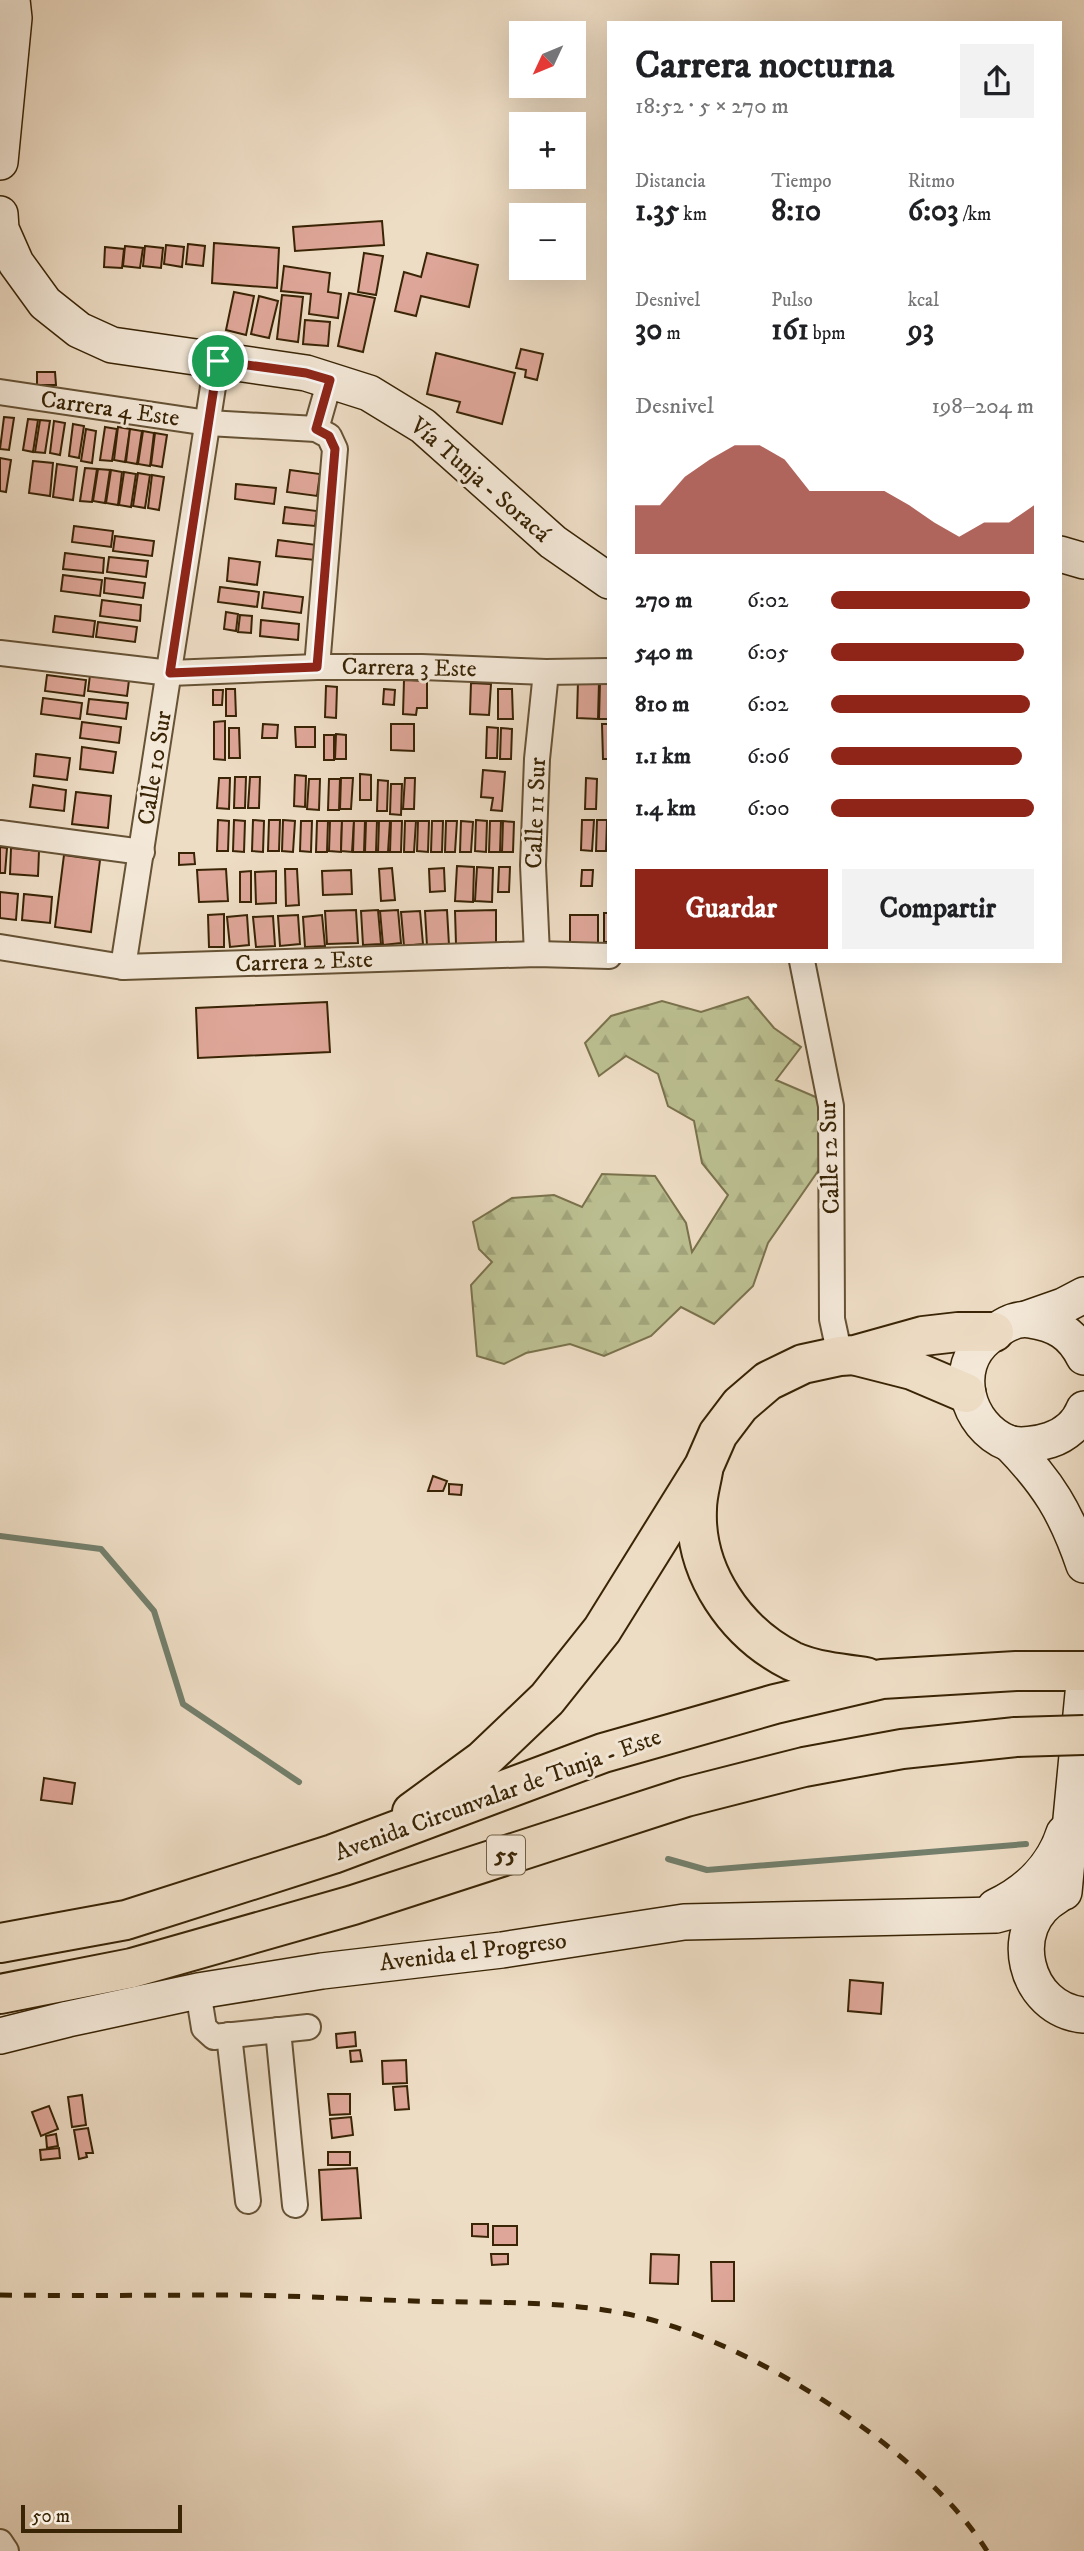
<!DOCTYPE html>
<html lang="es">
<head>
<meta charset="utf-8">
<style>
  body { margin:0; font-family:"IM FELL DW Pica",serif; background:#f2f2f2; color:#202124; height:100vh; display:flex; flex-direction:column; font-size:26px; white-space:nowrap }
  * { box-sizing:border-box; margin:0 }
  p { font-size:23px; color:#757577 }
  .icon { flex:none; width:38px; height:38px; fill:none; stroke:currentColor; stroke-width:2; stroke-linecap:round; stroke-linejoin:round }
  .map { position:relative; flex:1; overflow:hidden }
  .side { position:absolute; left:607px; top:21px; width:455px; height:942px; display:flex; flex-direction:column; background:#fff; border-radius:0px; box-shadow:0 7px 28px #0002 }
  .side>* { flex:none }
  .needle { width:46px; rotate:226deg }
  .buttons { position:absolute; left:509px; top:21px; display:grid; gap:14px }
  .buttons a { display:grid; place-items:center; width:77px; height:77px; border-radius:0px; background:#fff; box-shadow:0 7px 28px #0002; font-size:35px }
  .scale { position:absolute; left:21px; bottom:18px; width:161px; box-sizing:border-box; padding-left:7px; border:4px solid #392405; border-top:0; font-size:19px; line-height:24px; white-space:nowrap; color:#392405; -webkit-text-stroke:5px #f4e9d9; paint-order:stroke }
  .pin { position:absolute; display:grid; place-items:center; width:60px; height:60px; color:#fff; margin:-30px; border:4px solid #fff; border-radius:50%; box-shadow:0 2px 7px #0007 }
  .round { display:grid; place-items:center; flex:none; width:74px; height:74px; border-radius:0px; background:#f2f2f2 }
  .head { display:flex; align-items:center; justify-content:space-between; height:119px; padding:0 28px }
  h1 { font-size:38px; font-weight:800; line-height:52px }
  .metrics { display:grid; grid-template-columns:repeat(3,1fr); gap:10px; height:119px; padding:7px 28px }
  .metrics div { display:grid; align-content:center }
  .metrics b { font-size:30px; font-weight:800 }
  .metrics small { font-size:19px; font-weight:400 }
  .metrics p { font-size:19px }
  .chart { height:196px; padding:14px 28px }
  .chart p { display:flex; justify-content:space-between }
  .chart svg { width:100%; height:126px; margin-top:7px; fill:#8f2418; opacity:.7 }
  .primary-button { display:flex; gap:14px; margin-top:auto; padding:14px 28px }
  .primary-button a { flex:1; height:80px; border-radius:0px; background:#8f2418; color:#fff; font-size:28px; font-weight:800; line-height:80px; text-align:center }
  .primary-button a+a { background:#f2f2f2; color:#202124 }
  ul { padding:0 28px; list-style:none; font-size:23px }
  li { display:grid; grid-template-columns:112px 84px 1fr; align-items:center; height:52px }
  li i { height:18px; border-radius:9px; background:#8f2418 }
  .map>svg:first-child { display:block }
  .forest { fill:url(#forest-firs); stroke:#7a724c; stroke-width:2 }
  .lines { fill:none; stroke-linecap:round; stroke-linejoin:round }
  .stream { stroke:#737f6c; stroke-width:6 }
  .building { fill:#dea698; stroke:#392405; stroke-width:2 }
  .street-casing { stroke:#665235; stroke-width:28 }
  .secondary-casing { stroke:#392405; stroke-width:38 }
  .highway-casing { stroke:#392405; stroke-width:42 }
  .street { stroke:#f4e9d9; stroke-width:24 }
  .secondary { stroke:#f4e9d9; stroke-width:35 }
  .highway { stroke:#eeddc5; stroke-width:38 }
  .rail { stroke:#392405; stroke-width:5; stroke-dasharray:12 12; stroke-linecap:butt }
  .highway-bridge-casing { stroke:#392405; stroke-width:42; stroke-linecap:butt }
  .highway-bridge { stroke:#eeddc5; stroke-width:38 }
  .route-casing { stroke:#fff; stroke-width:14 }
  .route { stroke:#8f2418; stroke-width:9 }
  .labels { text-anchor:middle; dominant-baseline:central; stroke-width:6; stroke-linejoin:round; paint-order:stroke }
  .shield { fill:#f4e9d9; stroke:#715f45; stroke-width:2 }
  .shield-label { font-size:23px; font-weight:bold; fill:#392405 }
  .street-label { font-size:24px; fill:#392405; stroke:#f4e9d9 }
</style>
</head>
<body>
<div class="map">
<svg width="1084" height="2551" viewBox="0 0 1084 2551">
  <defs>
    <pattern id="forest-firs" width="22" height="20" patternUnits="userSpaceOnUse" patternTransform="scale(1.75)"><rect width="22" height="20" fill="#bcc092"/><path d="M5 1l3.5 6h-7zM16 11l3.5 6h-7z" fill="#a2a57c"/></pattern>
  </defs>
  <rect width="100%" height="100%" fill="#eeddc5"/>
  <filter id="stains"><feTurbulence type="fractalNoise" baseFrequency=".00286" numOctaves="4"/><feColorMatrix values="0 0 0 0 .2 0 0 0 0 .09 0 0 0 0 .02 0 0 0 .5 -.17"/></filter>
  <radialGradient id="worn" r=".72"><stop offset=".6" stop-color="#630" stop-opacity="0"/><stop offset="1" stop-color="#630" stop-opacity=".3"/></radialGradient>
  <path class="forest" d="M748,997L774,1028L801,1047L776,1080L818,1098L825,1161L768,1243L753,1286L714,1324L681,1307L651,1336L604,1356L570,1344L526,1353L504,1364L477,1356L471,1285L492,1262L479,1249L473,1222L512,1198L554,1195L582,1207L602,1174L655,1176L686,1223L692,1252L728,1195L702,1163L694,1121L668,1106L658,1074L626,1056L599,1076L585,1043L611,1016L662,1001L701,1012Z"/>
  <g class="lines">
    <g class="stream">
      <path d="M0,1536L101,1549L154,1611L183,1704L299,1782"/>
      <path d="M668,1859L707,1870L1026,1844"/>
    </g>
  </g>
  <g class="building">
    <path d="M382,221L384,245L295,251L293,227Z"/>
    <path d="M214,243L279,248L277,288L212,283Z"/>
    <path d="M188,244L205,246L203,266L186,264Z"/>
    <path d="M166,245L184,247L182,267L164,264Z"/>
    <path d="M125,246L143,248L140,268L123,266Z"/>
    <path d="M145,246L163,248L161,268L143,266Z"/>
    <path d="M105,247L124,249L122,268L104,267Z"/>
    <path d="M364,253L383,256L376,295L358,292Z"/>
    <path d="M427,253L478,265L469,307L421,296L416,316L395,311L404,272L421,277Z"/>
    <path d="M284,266L330,273L328,292L341,294L338,318L309,314L311,294L281,291Z"/>
    <path d="M234,292L254,296L246,335L226,330Z"/>
    <path d="M349,293L375,298L363,352L338,346Z"/>
    <path d="M282,295L303,297L298,342L277,339Z"/>
    <path d="M259,296L278,301L269,338L251,334Z"/>
    <path d="M305,320L330,322L328,346L303,344Z"/>
    <path d="M521,349L543,354L537,380L525,377L526,370L516,368Z"/>
    <path d="M436,353L515,373L502,424L457,412L460,402L427,394Z"/>
    <path d="M37,372H55L56,385H37Z"/>
    <path d="M4,417L14,418L9,450L0,449Z"/>
    <path d="M28,419L38,420L33,452L23,450Z"/>
    <path d="M40,420L50,421L45,453L35,452Z"/>
    <path d="M54,421L65,423L60,455L50,453Z"/>
    <path d="M73,424L84,426L79,458L69,456Z"/>
    <path d="M105,427L117,429L112,461L100,460Z"/>
    <path d="M118,427L130,429L125,462L114,460Z"/>
    <path d="M86,429L96,431L92,463L81,461Z"/>
    <path d="M130,429L142,431L137,464L126,462Z"/>
    <path d="M143,431L154,433L150,466L138,464Z"/>
    <path d="M155,433L167,435L162,467L151,465Z"/>
    <path d="M0,458L11,460L6,492L0,491Z"/>
    <path d="M33,461L53,463L50,496L29,493Z"/>
    <path d="M57,464L77,467L73,500L53,497Z"/>
    <path d="M85,468L97,469L92,502L80,501Z"/>
    <path d="M98,469L110,470L105,503L93,501Z"/>
    <path d="M111,470L122,472L118,505L106,503Z"/>
    <path d="M290,470L320,474L317,496L287,492Z"/>
    <path d="M124,472L136,474L131,507L119,505Z"/>
    <path d="M138,473L150,475L145,508L133,506Z"/>
    <path d="M152,475L164,477L159,510L148,508Z"/>
    <path d="M236,484L276,488L274,504L235,499Z"/>
    <path d="M285,507L317,511L315,526L283,523Z"/>
    <path d="M74,526L113,531L111,547L72,542Z"/>
    <path d="M115,536L154,541L152,556L113,551Z"/>
    <path d="M278,540L317,545L315,560L276,556Z"/>
    <path d="M65,553L104,558L103,573L63,569Z"/>
    <path d="M109,557L148,561L146,577L107,572Z"/>
    <path d="M229,558L260,562L257,585L227,581Z"/>
    <path d="M63,575L102,580L100,596L61,591Z"/>
    <path d="M105,578L145,583L143,598L104,593Z"/>
    <path d="M220,587L259,592L257,607L218,602Z"/>
    <path d="M264,592L303,597L301,613L262,608Z"/>
    <path d="M102,600L141,605L140,621L100,616Z"/>
    <path d="M226,612L238,614L236,631L224,629Z"/>
    <path d="M240,615L252,616L251,633L238,632Z"/>
    <path d="M55,616L95,621L93,637L53,632Z"/>
    <path d="M261,620L299,624L298,640L260,636Z"/>
    <path d="M98,622L137,627L135,642L96,637Z"/>
    <path d="M47,675L86,680L84,696L45,691Z"/>
    <path d="M90,675L129,680L127,696L88,691Z"/>
    <path d="M404,680L427,681V708H417L416,715L403,714Z"/>
    <path d="M578,681L599,682L598,719L577,718Z"/>
    <path d="M600,682H609V719H599Z"/>
    <path d="M471,683L491,684L489,715L470,714Z"/>
    <path d="M326,686L337,687L336,718L325,717Z"/>
    <path d="M226,689H235L236,716H226Z"/>
    <path d="M384,689L395,690L394,705L383,704Z"/>
    <path d="M498,689H512L513,719H498Z"/>
    <path d="M213,690H223L222,705H213Z"/>
    <path d="M43,698L82,703L80,719L41,714Z"/>
    <path d="M89,699L128,703L126,719L87,714Z"/>
    <path d="M225,721V760L214,759V722Z"/>
    <path d="M82,722L121,727L119,743L80,738Z"/>
    <path d="M263,724L278,725L277,738H262Z"/>
    <path d="M391,724H414V751L391,750Z"/>
    <path d="M602,724H609V759H603Z"/>
    <path d="M295,727H315V747H296Z"/>
    <path d="M487,727L498,728L497,758H486Z"/>
    <path d="M229,728H239L240,758H229Z"/>
    <path d="M501,728L512,729L511,759H500Z"/>
    <path d="M336,734L346,735V759H335Z"/>
    <rect x="324" y="735" width="10" height="25"/>
    <path d="M82,747L116,752L113,773L80,769Z"/>
    <path d="M36,754L70,758L67,780L34,776Z"/>
    <path d="M483,770L505,772L502,811L491,810L493,798L481,797Z"/>
    <path d="M360,774L371,775V800H360Z"/>
    <path d="M295,775L306,776L305,807L294,806Z"/>
    <path d="M235,777H246L245,808H234Z"/>
    <path d="M250,777H260L259,808H248Z"/>
    <path d="M219,778H230L229,809L217,808Z"/>
    <path d="M341,778H353L351,809H340Z"/>
    <path d="M405,778H415L414,809H403Z"/>
    <path d="M586,778L597,779L596,809H585Z"/>
    <path d="M309,779H320L319,810L307,809Z"/>
    <path d="M329,779H340L339,810H328Z"/>
    <path d="M378,780L388,781L387,811H377Z"/>
    <path d="M391,784H402L401,815L390,814Z"/>
    <path d="M33,785L66,790L64,811L30,807Z"/>
    <path d="M76,792L111,796L108,828L72,824Z"/>
    <path d="M218,820L229,821L228,851H217Z"/>
    <path d="M234,820L245,821L244,852L233,851Z"/>
    <path d="M253,820L264,821L263,852L252,851Z"/>
    <path d="M269,820H280L279,851H268Z"/>
    <path d="M283,820L295,821L293,852L282,851Z"/>
    <path d="M476,820L487,821L486,852L475,851Z"/>
    <path d="M582,820H594L592,851L581,850Z"/>
    <path d="M597,820H607L606,851H596Z"/>
    <path d="M301,821H312L311,852L300,851Z"/>
    <path d="M317,821H328L327,852H316Z"/>
    <path d="M330,821H342L341,852L329,851Z"/>
    <path d="M342,821H354L352,852L341,851Z"/>
    <path d="M354,821H365L364,852H353Z"/>
    <path d="M366,821H377L376,852H365Z"/>
    <path d="M379,821H390L388,852H378Z"/>
    <path d="M391,821H402L401,852H390Z"/>
    <path d="M405,821H416L414,852H404Z"/>
    <path d="M418,821H429L428,852L417,851Z"/>
    <path d="M432,821H443L442,852H431Z"/>
    <path d="M446,821H457L455,852H445Z"/>
    <path d="M461,821L473,822L471,852H460Z"/>
    <path d="M490,821H501L500,852H489Z"/>
    <path d="M503,821L514,822L513,852H502Z"/>
    <path d="M0,847L7,848L5,873H0Z"/>
    <path d="M11,848L39,851L38,876L10,874Z"/>
    <path d="M179,853H194L195,864L179,865Z"/>
    <path d="M64,855L100,860L91,932L55,927Z"/>
    <path d="M457,866L474,867L473,902L455,901Z"/>
    <path d="M477,867L493,868L492,902L475,901Z"/>
    <path d="M499,867H510L509,892H498Z"/>
    <path d="M392,868L395,900L381,901L379,869Z"/>
    <path d="M444,868L445,891L430,892L429,869Z"/>
    <path d="M226,869L228,901L199,902L197,870Z"/>
    <path d="M285,869H297L299,905L286,906Z"/>
    <path d="M351,870L352,894L323,895L322,871Z"/>
    <path d="M582,870H593L592,886H581Z"/>
    <path d="M251,871V902H240V872Z"/>
    <path d="M276,871V903L256,904L255,872Z"/>
    <path d="M0,892L18,894L16,920L0,918Z"/>
    <path d="M24,894L52,897L50,923L22,920Z"/>
    <path d="M356,910L358,943L327,944L325,911Z"/>
    <path d="M378,910L381,944L363,945L361,911Z"/>
    <path d="M398,910L401,943L383,945L380,911Z"/>
    <path d="M447,910L449,945L427,946L425,911Z"/>
    <path d="M496,910V943L456,944L455,911Z"/>
    <path d="M420,911L423,944L404,946L401,912Z"/>
    <rect x="604" y="913" width="5" height="29"/>
    <path d="M224,914V947H209L208,915Z"/>
    <path d="M247,915L249,945L230,947L227,917Z"/>
    <path d="M298,915L300,944L280,946L278,916Z"/>
    <path d="M322,915L325,946L305,947L303,917Z"/>
    <rect x="570" y="915" width="28" height="29"/>
    <path d="M273,916L275,946L256,947L253,917Z"/>
    <path d="M327,1002L330,1052L198,1058L196,1008Z"/>
    <path d="M433,1476L447,1481L443,1491H428Z"/>
    <path d="M449,1484L462,1485L461,1495L449,1494Z"/>
    <path d="M44,1778L75,1783L72,1804L41,1800Z"/>
    <path d="M850,1980L883,1983L881,2014L848,2011Z"/>
    <path d="M355,2032L356,2046L337,2048L336,2034Z"/>
    <path d="M360,2050L362,2061L351,2062L350,2051Z"/>
    <path d="M406,2060L407,2083L383,2084L382,2061Z"/>
    <path d="M407,2086L409,2109L395,2110L393,2087Z"/>
    <path d="M328,2094H350V2114L330,2115Z"/>
    <path d="M82,2095L86,2125L72,2127L68,2097Z"/>
    <path d="M49,2106L58,2129L41,2136L32,2112Z"/>
    <path d="M351,2117L353,2135L332,2138L330,2119Z"/>
    <path d="M88,2128L93,2153H86L87,2157L79,2159L74,2130Z"/>
    <path d="M56,2134L58,2146L47,2148L46,2136Z"/>
    <path d="M59,2148L60,2158L41,2160L40,2150Z"/>
    <rect x="328" y="2152" width="22" height="13"/>
    <path d="M357,2168L361,2218L322,2220L319,2170Z"/>
    <path d="M472,2224H488V2237L472,2236Z"/>
    <rect x="493" y="2226" width="24" height="19"/>
    <path d="M491,2254H508V2264L492,2265Z"/>
    <path d="M651,2254L679,2255L678,2284L650,2283Z"/>
    <path d="M711,2262H734V2301H712Z"/>
  </g>
  <g class="lines">
    <g class="street-casing">
      <g id="street">
        <path d="M0,392L208,423L316,429L329,436L335,449L317,667"/>
        <path d="M316,429L330,380"/>
        <path d="M0,653L170,673L317,667H422L546,672L609,671"/>
        <path d="M0,833L142,852"/>
        <path d="M0,947L123,967L537,954L609,956"/>
        <path d="M537,954L533,865L537,759L546,672"/>
        <path d="M802,961L831,1106L832,1319L840,1356"/>
        <path d="M123,967L217,361"/>
        <path d="M198,1991L204,2028L214,2037L308,2027"/>
        <path d="M278,2030L295,2205"/>
        <path d="M229,2035L248,2201"/>
        <path d="M0,2542L6,2551"/>
      </g>
    </g>
    <g class="secondary-casing">
      <g id="secondary">
        <path d="M0,162L14,18L12,0"/>
        <path d="M0,214L1,229L16,263L45,303L79,330L112,345L306,373L369,393L423,426L553,542L609,581"/>
        <path d="M1060,554L1084,561"/>
        <path d="M1026,1319L1063,1306L1084,1295"/>
        <path d="M1084,1357C1072,1333 1056,1324 1030,1320C1014,1317 999,1328 987,1338C951,1367 966,1426 1008,1443C1020,1447 1038,1444 1050,1440C1065,1435 1078,1424 1084,1409"/>
        <path d="M1009,1443C1048,1483 1066,1512 1084,1565"/>
        <path d="M1064,1892L1084,1683"/>
        <path d="M1057,1896C1004,1926 1024,2010 1084,2015"/>
        <path d="M995,1907C1027,1892 1053,1867 1064,1833"/>
        <path d="M0,2036L68,2019L198,1991L322,1971L502,1950L684,1922L996,1915L1049,1901"/>
      </g>
    </g>
    <g class="highway-casing">
      <g id="highway">
        <path d="M857,1356L912,1370L966,1393"/>
        <path d="M703,1471C701,1483 697,1496 697,1509C694,1573 736,1633 792,1661C814,1671 843,1674 866,1677"/>
        <path d="M412,1812L483,1760L547,1699L602,1630L704,1466L718,1434L740,1405L768,1381L803,1364L840,1356L855,1355L923,1336L958,1332H994"/>
        <path d="M0,1943L126,1920L333,1854L603,1753L775,1704L882,1679L1016,1671H1084"/>
        <path d="M0,1994L132,1968L353,1905L686,1797L804,1767L902,1749L1016,1737"/>
      </g>
    </g>
    <use href="#street" class="street"/>
    <use href="#secondary" class="secondary"/>
    <use href="#highway" class="highway"/>
    <path class="rail" d="M0,2295C80,2296 161,2295 241,2295C299,2296 356,2299 413,2301C482,2303 554,2300 622,2313C740,2334 923,2448 987,2551"/>
    <g class="highway-bridge-casing">
      <path id="highway-bridge" d="M1016,1737L1084,1735"/>
    </g>
    <use href="#highway-bridge" class="highway-bridge"/>
  </g>
  <g class="lines">
    <g class="route-casing">
      <path id="route" d="M218,361L306,373L330,380L316,429L329,436L335,449L317,667L170,673Z"/>
    </g>
    <use href="#route" class="route"/>
  </g>
  <g class="labels">
    <rect class="shield" x="487" y="1835.5" width="38" height="39" rx="5"/>
    <g class="shield-label">
      <text x="506" y="1855">55</text>
    </g>
    <g class="street-label">
      <text transform="translate(110 409) rotate(8)">Carrera 4 Este</text>
      <text transform="translate(480 480) rotate(41)">Vía Tunja - Soracá</text>
      <text transform="translate(409 668) rotate(1)">Carrera 3 Este</text>
      <text transform="translate(155 768) rotate(-81)">Calle 10 Sur</text>
      <text transform="translate(536 813) rotate(-88)">Calle 11 Sur</text>
      <text transform="translate(304 962) rotate(-2)">Carrera 2 Este</text>
      <text transform="translate(830 1157) rotate(-92)">Calle 12 Sur</text>
      <text transform="translate(498 1795) rotate(-20)">Avenida Circunvalar de Tunja - Este</text>
      <text transform="translate(473 1952) rotate(-7)">Avenida el Progreso</text>
    </g>
  </g>
  <rect width="100%" height="100%" filter="url(#stains)"/>
  <rect width="100%" height="100%" fill="url(#worn)"/>
</svg>
<div class="buttons">
<a><svg class="needle" viewBox="-14 -14 28 28"><path d="M0-13l5 13h-10z" fill="#e53935"/><path d="M0 13l5-13h-10z" fill="#757577"/></svg></a>
<a>+</a>
<a>−</a>
</div>
<div class="scale">50 m</div>
<div class="pin" style="left:218px;top:361px;background:#1e9e55"><svg class="icon" aria-label="arrive" viewBox="0 0 24 24"><path d="M6 21V4h12l-3 4 3 4H6"/></svg></div>
<section class="side">
<div class="head"><div><h1>Carrera nocturna</h1><p>18:52 · 5 × 270 m</p></div><a class="round"><svg class="icon" aria-label="share" viewBox="0 0 24 24"><path d="M12 15V3M7 8l5-5 5 5M5 13v7h14v-7"/></svg></a></div>
<div class="metrics">
<div><p>Distancia</p><b>1.35<small> km</small></b></div>
<div><p>Tiempo</p><b>8:10</b></div>
<div><p>Ritmo</p><b>6:03<small> /km</small></b></div>
</div>
<div class="metrics">
<div><p>Desnivel</p><b>30<small> m</small></b></div>
<div><p>Pulso</p><b>161<small> bpm</small></b></div>
<div><p>kcal</p><b>93</b></div>
</div>
<div class="chart"><p><span>Desnivel</span>198–204 m</p>
<svg viewBox="0 0 160 44" preserveAspectRatio="none"><path d="M0 44V27L10 27L20 17L30 11L40 6L50 6L60 11L70 22L80 22L90 22L100 22L110 27L120 33L130 38L140 33L150 33L160 27V44z"/></svg>
</div>
<ul>
<li><b>270 m</b>6:02<i style="width:98%"></i></li>
<li><b>540 m</b>6:05<i style="width:95%"></i></li>
<li><b>810 m</b>6:02<i style="width:98%"></i></li>
<li><b>1.1 km</b>6:06<i style="width:94%"></i></li>
<li><b>1.4 km</b>6:00<i style="width:100%"></i></li>
</ul>
<div class="primary-button"><a>Guardar</a><a>Compartir</a></div>
</section>
</div>
</body>
</html>
